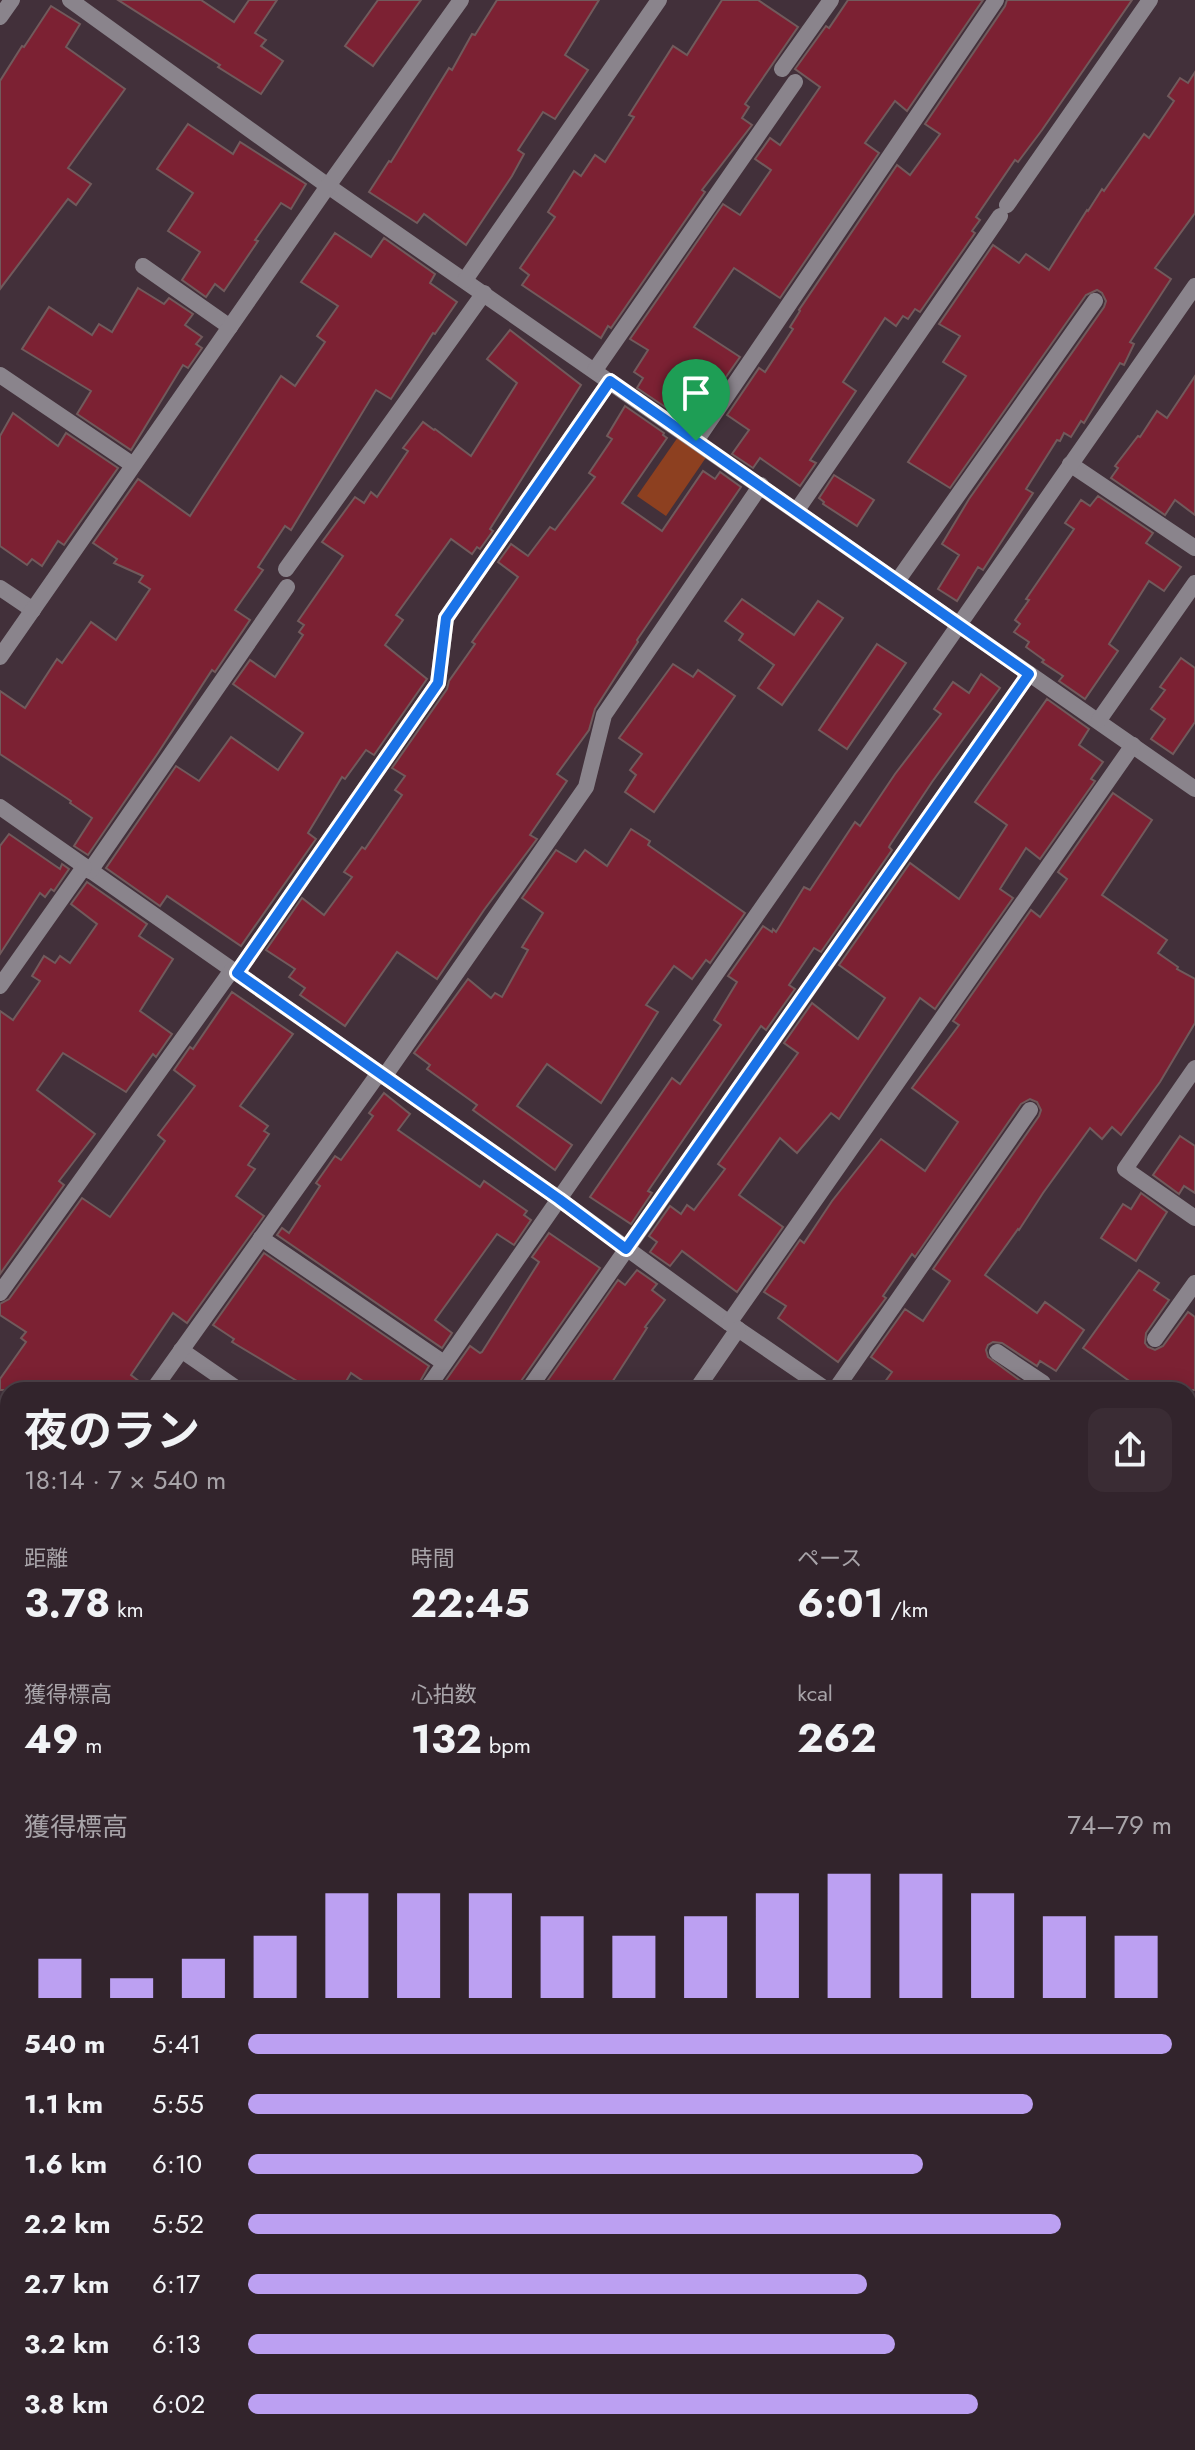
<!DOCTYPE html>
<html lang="ja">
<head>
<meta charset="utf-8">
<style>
  body { margin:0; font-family:Jost,"Noto Sans JP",sans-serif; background:#3a2c34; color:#f1f3f6; height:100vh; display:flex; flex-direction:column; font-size:30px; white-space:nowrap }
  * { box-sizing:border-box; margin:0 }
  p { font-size:26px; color:#a8a4a9 }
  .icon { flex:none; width:44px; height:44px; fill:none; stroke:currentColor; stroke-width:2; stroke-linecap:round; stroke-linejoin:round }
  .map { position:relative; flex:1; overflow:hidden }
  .panel { position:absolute; left:0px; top:1382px; width:1196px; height:1068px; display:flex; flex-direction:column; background:#32242c; border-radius:24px 24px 0 0; box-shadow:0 4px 20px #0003,0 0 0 2px #4d4148 }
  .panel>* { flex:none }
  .pin { position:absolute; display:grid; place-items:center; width:68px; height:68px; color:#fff; margin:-82px -34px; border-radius:50% 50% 50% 0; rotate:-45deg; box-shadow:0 0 8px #0007 }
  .pin .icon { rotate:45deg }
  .round { display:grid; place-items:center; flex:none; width:84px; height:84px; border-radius:16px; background:#3a2c34 }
  .summary { display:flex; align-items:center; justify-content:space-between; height:136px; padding:0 24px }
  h1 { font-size:44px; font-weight:700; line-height:60px }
  .metrics { display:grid; grid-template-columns:repeat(3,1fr); gap:12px; height:136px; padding:8px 24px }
  .metrics div { display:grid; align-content:center }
  .metrics b { font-size:40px; font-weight:700 }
  .metrics small { font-size:22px; font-weight:400 }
  .metrics p { font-size:22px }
  .chart { height:224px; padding:16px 24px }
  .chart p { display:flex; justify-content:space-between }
  .chart svg { width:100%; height:144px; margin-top:8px; stroke:#bca0f2; stroke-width:6 }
  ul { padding:0 24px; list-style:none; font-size:26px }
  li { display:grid; grid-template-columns:128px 96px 1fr; align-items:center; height:60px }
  li i { height:20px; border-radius:10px; background:#bca0f2 }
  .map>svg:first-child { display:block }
  .built { fill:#4f3745 }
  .green { fill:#8d4020 }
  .forest { fill:#ad5531 }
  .building { fill:#7c2133; stroke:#715a5c; stroke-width:2 }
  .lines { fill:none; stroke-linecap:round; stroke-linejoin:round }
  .street { stroke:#8a848c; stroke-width:16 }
  .secondary { stroke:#b9b0bd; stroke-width:16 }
  .primary { stroke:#ddd1e2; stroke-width:20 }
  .route-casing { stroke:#fff; stroke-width:16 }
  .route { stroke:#1a73e8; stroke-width:10 }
</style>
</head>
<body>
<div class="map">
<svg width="1195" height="2450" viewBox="0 0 1195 2450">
  <rect width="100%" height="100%" fill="#42303a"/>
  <path class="built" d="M1195,1948V2450H1190L1180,2442H1188V1959Z"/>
  <path class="green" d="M678,437L707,456L666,516L637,496Z"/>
  <path class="forest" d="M1195,1948V2013L1188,2020V1959Z"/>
  <g class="building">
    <path d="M118,0H201L234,22L249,0H277L255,33L266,40L261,46L283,61L261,94L218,67L220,65Z"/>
    <path d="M378,0H421L373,66L345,46Z"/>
    <path d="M497,0H599L565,55L588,70L555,119L543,112L518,150L524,154L512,176L466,245L424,214L417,223L369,192L389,161L391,162L449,68L452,70L472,34L475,35Z"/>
    <path d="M722,0H758L798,27L745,104L749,107L742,118L752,125L702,190L705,192L611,328L608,326L601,338L522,285L529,275L520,268L555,217L548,212L574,171L581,176L595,155L605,162L634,117L629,115L673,46L687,55Z"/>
    <path d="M848,0H983L907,111L895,101L865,143L879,153L780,298L734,268L694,327L740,357L707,404L692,394L677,415L637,388L643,378L634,372L648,350L630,339L723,204L740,215L771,170L755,159L770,138L780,145L820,87L795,69L826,26L829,28Z"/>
    <path d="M1007,0H1132L1042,130L1018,162L1015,160L976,217L980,220L972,231L975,233L920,312L915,309L908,319L903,316L896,326L885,318L843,382L856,391L810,460L816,463L800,486L760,458L753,468L732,454L749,430L727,415L759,368L765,372L793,329L790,327L800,311L799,310L897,165L910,175L940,134L925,124L1005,6Z"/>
    <path d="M51,6L80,24L66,47L125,89L68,168L91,184L76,205L68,199L0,289V81L22,46L24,47L30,38Z"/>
    <path d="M1195,72V213L1155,268L1171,279L1130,342L1134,344L1124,365L1120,363L1084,423L1081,421L1071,437L1064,433L1060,441L1057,440L1026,489L1033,493L983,570L978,567L957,601L938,589L959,555L942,544L969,499L1104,307L1106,301L1102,293L1097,290L1086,295L950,488L908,462L966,376L943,362L960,336L939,324L993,245L1019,263L1026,254L1049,270L1087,210L1088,211L1102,189L1104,191L1144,134L1149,138L1174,101L1168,96L1180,78L1188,83Z"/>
    <path d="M188,124L233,154L240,142L306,184L291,209L281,203L255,240L258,241L224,291L215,284L206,297L182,280L200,252L168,231L193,193L157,169Z"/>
    <path d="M335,233L371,257L384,238L435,274L430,283L457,302L435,334L433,333L391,399L376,390L291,530L285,526L258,567L263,570L235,610L250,620L215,672L212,670L158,753L88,855L74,846L92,818L70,803L71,801L0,754V691L25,708L57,659L62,663L91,622L116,640L150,589L139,582L143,576L114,563L117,559L93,543L138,479L190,516L281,376L295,386L325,342L317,336L338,306L301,282Z"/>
    <path d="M138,288L164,304L169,298L193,314L185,325L202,337L196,344L202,348L188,368L183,365L131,450L77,414L91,391L22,349L49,307L92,335L99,324L112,332Z"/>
    <path d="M510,330L581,385L490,529L493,531L480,549L477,547L472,554L451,539L396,615L403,620L385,645L427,679L374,755L366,750L345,779L342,777L308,833L316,839L241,946L167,896L160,906L106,868L176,766L199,781L231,737L278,770L303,733L233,684L250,660L275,677L303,635L299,632L304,625L298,621L343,556L322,542L355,497L364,503L371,492L377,497L408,451L403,448L423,422L434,430L435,429L471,456L517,383L487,359Z"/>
    <path d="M1195,376V515L1175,500L1165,515L1111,478L1118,468L1115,466L1138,436L1140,437L1157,411L1167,418Z"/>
    <path d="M625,406L664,433L663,435L667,438L622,503L662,531L703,471L715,479L720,472L741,487L637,640L638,642L595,709L589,730L557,774L567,781L530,835L537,839L484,910L437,979L397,952L345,1026L300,995L305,988L289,977L295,969L266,950L302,898L324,915L352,877L344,872L362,847L365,849L402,795L395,790L405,776L392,768L447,689L449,681L475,644L472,642L518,577L498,562L511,544L528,556L550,527L555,530L595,477L589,473L612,439L607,436Z"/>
    <path d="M13,413L58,446L66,433L118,468L64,545L58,541L42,566L32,559L27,565L0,546V436Z"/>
    <path d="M834,475L874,500L857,526L823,504L824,502L819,498Z"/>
    <path d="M1098,496L1153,533L1146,543L1181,567L1164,591L1149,581L1109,644L1118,651L1085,699L1059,681L1063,676L1042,662L1044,660L1026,647L1029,642L1014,632L1020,624L1015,620L1029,600L1026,599L1074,529L1065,523L1081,500L1090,506Z"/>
    <path d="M742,599L794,635L818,601L843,618L782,705L758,688L774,665L739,640L743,634L725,621Z"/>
    <path d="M877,644L906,663L847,749L819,730Z"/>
    <path d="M1181,658L1195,668V722L1173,754L1151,739L1165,719L1151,709L1165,690L1160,687Z"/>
    <path d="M673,664L693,677L698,670L735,696L654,812L625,792L636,775L630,770L642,754L619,738Z"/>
    <path d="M981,674L1000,688L932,782L890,845L889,847L892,850L821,952L814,948L789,985L795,989L766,1030L761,1026L648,1191L652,1193L631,1224L590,1197L672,1078L680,1084L721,1025L714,1020L737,982L728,976L763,926L772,932L773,929L776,932L804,887L810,890L855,822L860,826L895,774L941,714L934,709L953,682L969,693Z"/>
    <path d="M1047,699L1089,729L1079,745L1103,762L1091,779L1095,781L1040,859L1026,848L1000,889L1013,898L935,1009L920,998L839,1119L831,1113L797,1153L780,1138L739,1195L783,1227L737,1292L682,1251L670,1266L650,1252L657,1242L649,1236L670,1206L681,1214L687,1205L694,1210L725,1169L718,1164L798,1053L784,1043L812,1003L858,1039L885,998L839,965L910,863L959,899L1007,825L975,802Z"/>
    <path d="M1113,793L1152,820L1102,895L1167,940L1158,953L1178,967L1177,969L1195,979V1023L1160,1082L1121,1135L1112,1127L1102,1139L1090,1128L1043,1193L1019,1230L1018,1229L985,1275L1037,1313L1045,1302L1084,1330L1056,1371L1040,1361L1037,1366L1002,1343L993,1342L988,1345L986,1350L988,1357L1025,1384L1021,1390H975L962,1381L955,1390H879L892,1372L871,1357L905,1309L923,1321L950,1281L933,1269L1039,1116L1041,1110L1037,1102L1030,1099L1021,1104L915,1257L912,1254L883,1296L886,1298L838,1362L778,1318L786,1306L764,1292L800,1240L804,1243L832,1201L881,1139L925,1171L958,1122L912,1088L959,1025L953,1021L1031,910L1040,917L1067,879L1058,872Z"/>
    <path d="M631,829L650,841L648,845L745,913L710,963L706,960L692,979L674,966L646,1005L658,1012L601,1103L547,1064L517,1106L572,1145L555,1170L473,1110L477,1105L427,1069L430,1065L414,1053L468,979L491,998L495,993L502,997L528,950L522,947L543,913L522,898L556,850L576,862L585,850L607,866Z"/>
    <path d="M9,834L60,869L62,864L69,869L54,891L51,889L45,897L40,893L0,954V846Z"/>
    <path d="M87,882L147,924L139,936L173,959L140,1011L172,1034L156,1057L153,1054L126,1092L63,1053L37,1090L95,1134L59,1181L64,1185L0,1274V1011L13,1020L40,981L32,976L44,956L55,963L60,956L70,963L97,924L71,904Z"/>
    <path d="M232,992L293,1034L240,1106L268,1126L264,1131L269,1134L248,1165L255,1169L236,1196L264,1216L187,1323L173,1313L131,1375L144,1385L142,1390H0V1379L26,1342L21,1338L26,1332L0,1315V1304L9,1299L82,1198L110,1217L165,1141L158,1135L195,1086L174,1070L190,1047L193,1049Z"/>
    <path d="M384,1093L410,1114L398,1130L480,1187L484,1181L527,1211L524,1215L531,1220L514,1245L497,1234L435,1320L452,1333L442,1348L277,1235L282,1228L289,1233L320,1186L316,1183L335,1156L341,1160L373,1116L369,1113Z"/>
    <path d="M1180,1136L1195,1146V1193L1184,1186L1179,1194L1153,1175Z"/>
    <path d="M1141,1193L1167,1212L1136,1261L1101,1238L1123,1204L1131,1209Z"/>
    <path d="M549,1233L600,1268L519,1384L517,1390H439L470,1346L480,1353L482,1352L539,1262L532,1257Z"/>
    <path d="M264,1253L429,1366L415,1390H376L351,1373L341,1390H312L232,1342L234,1339L213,1325Z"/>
    <path d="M637,1270L657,1284L652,1290L665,1300L645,1327L647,1328L607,1390H541L618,1280L625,1285Z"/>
    <path d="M1139,1270L1159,1283L1154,1290L1169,1300L1146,1333L1145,1343L1148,1347L1155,1350L1163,1346L1188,1312L1195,1317V1390H1142L1083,1348Z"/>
  </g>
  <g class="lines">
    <g class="street">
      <path d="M70,0L328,186L1195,789"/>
      <path d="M0,17L12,0"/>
      <path d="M782,69L831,0"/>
      <path d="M1007,205L1150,0"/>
      <path d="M143,266L230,327"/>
      <path d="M465,280L659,0"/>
      <path d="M595,370L795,82"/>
      <path d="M0,375L133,465"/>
      <path d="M696,441L996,0"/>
      <path d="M1070,464L1195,548"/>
      <path d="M797,510L1000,216"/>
      <path d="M286,569L484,293"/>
      <path d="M898,580L1095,301"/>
      <path d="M0,588L33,610"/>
      <path d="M0,657L328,186L461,0"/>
      <path d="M1099,720L1195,583"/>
      <path d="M0,807L559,1199L729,1323L827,1390"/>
      <path d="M90,871L287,587"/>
      <path d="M237,973L438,683L446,618L610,381"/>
      <path d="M0,986L84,867"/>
      <path d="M1195,1068L1125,1169L1195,1218"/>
      <path d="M384,1077L586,787L604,715L761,485"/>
      <path d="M261,1238L444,1363"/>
      <path d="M0,1293L232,970"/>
      <path d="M729,1323L1133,745"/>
      <path d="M1155,1339L1195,1283"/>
      <path d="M181,1350L239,1390"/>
      <path d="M997,1352L1043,1383L1038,1390"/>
      <path d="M153,1390L379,1073"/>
      <path d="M426,1390L1195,286"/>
      <path d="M528,1390L1029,674"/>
      <path d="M696,1390L738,1329"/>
      <path d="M835,1390L1030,1110"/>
      <path d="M0,1606L8,1595"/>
      <path d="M1188,1641L1195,1645"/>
      <path d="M0,1660L8,1666"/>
      <path d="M1188,1778H1195"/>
      <path d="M0,2107L4,2101"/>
      <path d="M0,2373L8,2361"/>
      <path d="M506,2442L517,2450"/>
      <path d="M128,2450L134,2442"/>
      <path d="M297,2450L302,2442"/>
    </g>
    <g class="secondary">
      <path d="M0,1807H8"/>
      <path d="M1118,2442L1129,2450"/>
    </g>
    <g class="primary">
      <path d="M1188,1878L1195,1868"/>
      <path d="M784,2450L790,2442"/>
    </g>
  </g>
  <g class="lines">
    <g class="route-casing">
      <path id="route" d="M610,381L1029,674L626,1249L559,1199L237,973L438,683L446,618Z"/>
    </g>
    <use href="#route" class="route"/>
  </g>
</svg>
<div class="pin" style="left:696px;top:441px;background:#1e9e55"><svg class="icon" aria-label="arrive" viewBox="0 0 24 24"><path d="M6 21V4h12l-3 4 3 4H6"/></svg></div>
<section class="panel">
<div class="summary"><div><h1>夜のラン</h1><p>18:14 · 7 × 540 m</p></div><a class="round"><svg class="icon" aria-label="share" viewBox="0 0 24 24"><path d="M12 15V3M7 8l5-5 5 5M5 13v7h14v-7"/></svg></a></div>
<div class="metrics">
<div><p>距離</p><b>3.78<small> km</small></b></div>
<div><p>時間</p><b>22:45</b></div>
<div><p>ペース</p><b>6:01<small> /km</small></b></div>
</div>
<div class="metrics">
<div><p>獲得標高</p><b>49<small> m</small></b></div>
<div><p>心拍数</p><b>132<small> bpm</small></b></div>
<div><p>kcal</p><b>262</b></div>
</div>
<div class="chart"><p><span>獲得標高</span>74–79 m</p>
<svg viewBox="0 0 160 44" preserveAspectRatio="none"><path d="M5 44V32M15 44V38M25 44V32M35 44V25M45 44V12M55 44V12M65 44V12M75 44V19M85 44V25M95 44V19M105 44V12M115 44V6M125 44V6M135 44V12M145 44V19M155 44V25"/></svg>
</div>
<ul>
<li><b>540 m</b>5:41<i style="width:100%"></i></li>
<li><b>1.1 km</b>5:55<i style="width:85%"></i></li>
<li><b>1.6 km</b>6:10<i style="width:73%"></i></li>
<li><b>2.2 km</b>5:52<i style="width:88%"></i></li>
<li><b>2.7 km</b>6:17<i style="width:67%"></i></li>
<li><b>3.2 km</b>6:13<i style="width:70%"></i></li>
<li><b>3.8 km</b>6:02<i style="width:79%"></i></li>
</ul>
</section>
</div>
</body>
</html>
